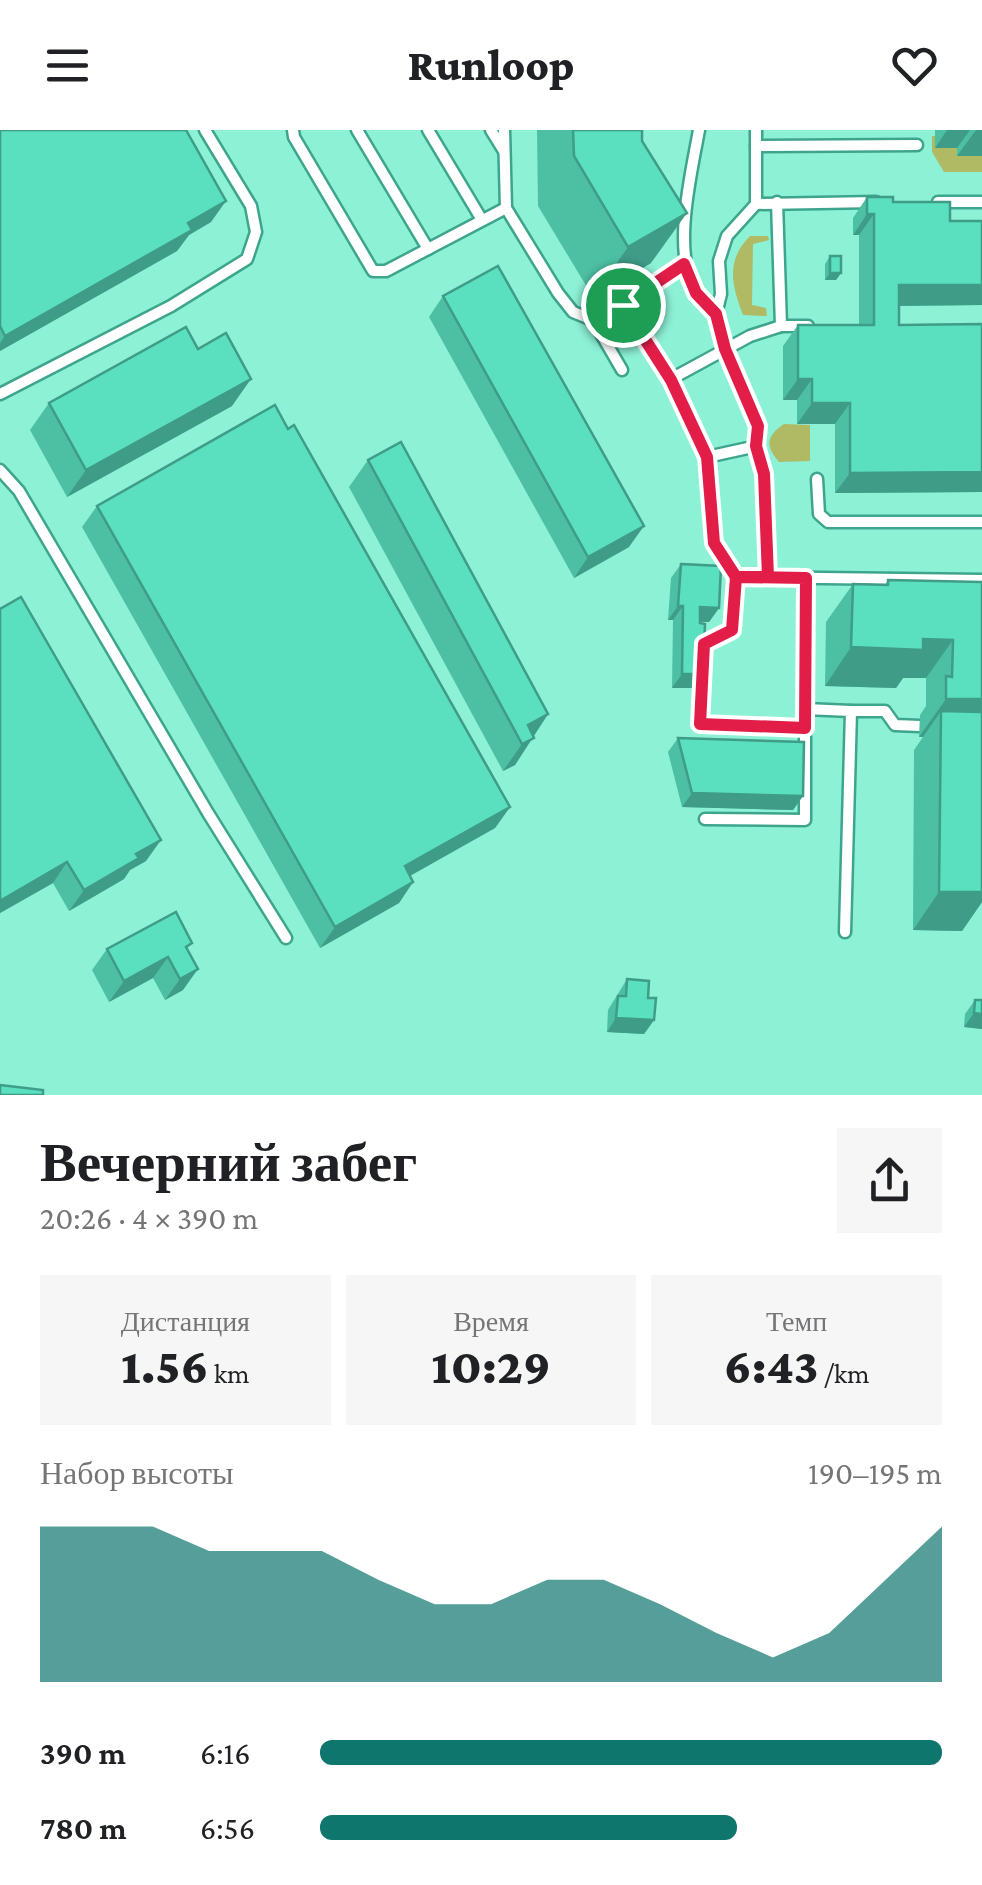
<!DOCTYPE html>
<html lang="ru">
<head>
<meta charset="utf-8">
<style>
  body { margin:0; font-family:"Crimson Pro",serif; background:#f6f6f6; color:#202124; height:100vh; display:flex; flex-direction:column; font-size:38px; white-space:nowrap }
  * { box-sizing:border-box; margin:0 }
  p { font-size:32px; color:#757577 }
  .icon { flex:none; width:55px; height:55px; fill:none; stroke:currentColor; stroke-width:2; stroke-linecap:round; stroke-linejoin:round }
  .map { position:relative; height:965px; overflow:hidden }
  .panel { display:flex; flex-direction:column; background:#fff; flex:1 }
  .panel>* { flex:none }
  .pin { position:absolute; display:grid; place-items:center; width:85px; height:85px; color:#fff; margin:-42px; border:5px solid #fff; border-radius:50%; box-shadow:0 2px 10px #0007 }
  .round { display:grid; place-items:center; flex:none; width:105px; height:105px; border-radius:0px; background:#f6f6f6 }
  .summary { display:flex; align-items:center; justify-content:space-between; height:170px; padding:0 40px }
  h1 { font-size:55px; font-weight:800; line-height:75px }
  .figures { display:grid; grid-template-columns:repeat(3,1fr); gap:15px; height:170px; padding:10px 40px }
  .figures div { display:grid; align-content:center; border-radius:0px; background:#f6f6f6; text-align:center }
  .figures b { font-size:50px; font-weight:800 }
  .figures small { font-size:28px; font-weight:400 }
  .figures p { font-size:28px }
  .chart { height:280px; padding:20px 40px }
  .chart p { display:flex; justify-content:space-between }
  .chart svg { width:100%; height:180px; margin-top:10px; fill:#0f766e; opacity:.7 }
  ul { padding:0 40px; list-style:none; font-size:32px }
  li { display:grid; grid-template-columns:160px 120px 1fr; align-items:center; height:75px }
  li i { height:25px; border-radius:12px; background:#0f766e }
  header { display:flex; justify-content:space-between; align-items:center; height:130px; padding:0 40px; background:#fff; font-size:45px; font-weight:800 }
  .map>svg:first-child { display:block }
  .green { fill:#b0ba64 }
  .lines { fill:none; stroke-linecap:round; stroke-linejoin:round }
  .lane-casing { stroke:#3ea58d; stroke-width:15 }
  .lane { stroke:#fff; stroke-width:10 }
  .wall { fill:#4dc0a4 }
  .shaded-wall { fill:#3f9c86 }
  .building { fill:#5adfbf; stroke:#3f9c86; stroke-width:2.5 }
  .route-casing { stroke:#fff; stroke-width:20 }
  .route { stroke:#e11d48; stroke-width:12 }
</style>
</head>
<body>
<header><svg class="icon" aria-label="menu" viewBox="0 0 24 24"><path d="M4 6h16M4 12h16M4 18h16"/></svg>Runloop<svg class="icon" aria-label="heart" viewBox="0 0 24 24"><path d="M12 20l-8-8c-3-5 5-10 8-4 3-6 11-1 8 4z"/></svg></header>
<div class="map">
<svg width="982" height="965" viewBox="0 0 982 965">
  <rect width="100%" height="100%" fill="#8df1d6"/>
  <g class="green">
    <path d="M932,6H941L982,18V42H944L932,22Z"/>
    <path d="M750,106H768L769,110L753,114L752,175L766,178L767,186L743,185C732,156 725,131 750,106Z"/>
    <path d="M784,294L810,295V331L779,332C765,316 766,306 784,294Z"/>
  </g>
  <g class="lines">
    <g class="lane-casing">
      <g id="lane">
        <path d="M293,0L294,7L373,141H386L506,78"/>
        <path d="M357,0L428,119"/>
        <path d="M428,0L482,90"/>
        <path d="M491,0L504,21"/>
        <path d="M504,0L506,78L558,163L573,182L593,190L623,175L671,249L707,327L714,413L735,447L982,450"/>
        <path d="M699,0C691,45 672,120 695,161C700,170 710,177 716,184"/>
        <path d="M756,0V74L727,106L719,131L721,164L716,184L725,219L758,296L757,316L764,344L768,447"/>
        <path d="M756,16L917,15"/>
        <path d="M777,72L781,196"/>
        <path d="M938,72H982"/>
        <path d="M756,74L876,72"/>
        <path d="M623,175L684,134"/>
        <path d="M593,190L622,240"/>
        <path d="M671,249L750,206L781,196H808"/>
        <path d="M0,264L171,176L247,129L256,102L251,76L205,0"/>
        <path d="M707,327L757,316"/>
        <path d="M0,340L19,361L208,683L286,808"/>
        <path d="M817,349L819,384L828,392H982"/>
        <path d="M735,447L732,501L704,514L700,594L805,598"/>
        <path d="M807,447L805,579L851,581L845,802"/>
        <path d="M851,581H885L895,595L920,596"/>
        <path d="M705,689L805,690V579"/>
      </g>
    </g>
    <use href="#lane" class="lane"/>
  </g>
  <g class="wall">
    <path d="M0,0L211,92L189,105L177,121L0,221Z"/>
    <path d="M537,0H642L651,133L593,167L538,76Z"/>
    <path d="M935,0H982V26H957V18H935Z"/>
    <path d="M867,67L893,72L950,91L982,175L899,176V195L982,194V362L835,363V294H797V270H783V216L798,195H859V105H853V88Z"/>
    <path d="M830,126L841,143L836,150H825V134Z"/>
    <path d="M443,166L629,417L574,448L429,187Z"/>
    <path d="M49,273L232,276L67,367L30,300Z"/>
    <path d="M368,330L548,584L515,635L503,641L349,357Z"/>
    <path d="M97,376L510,677L495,698L410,746L413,752L399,773L320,818L82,397Z"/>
    <path d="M681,434L719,478L709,492H700L703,544L693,558H672L673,490H668L671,448Z"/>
    <path d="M888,450L982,452V772L962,801L913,800L914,620L923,607H919L920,585L926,576V548H903L896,558L825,556L826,492L853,454L885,455Z"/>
    <path d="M0,479L146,731L130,740L124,749L69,781L53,753L0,783Z"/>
    <path d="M678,608L803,666L793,680L682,677L668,622Z"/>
    <path d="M107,819L188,820L183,860L165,870L153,848L109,872L92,840Z"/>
    <path d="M627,849L648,868L654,890L644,904L607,902L608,880Z"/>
    <path d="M975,870H982V899L964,897L965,884Z"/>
  </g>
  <g class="shaded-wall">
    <path d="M947,0H970L957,18H935Z"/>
    <path d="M976,0H982V26H957Z"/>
    <path d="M226,71L211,92L189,105L177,121L0,221V213L5,206L188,93Z"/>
    <path d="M687,83L651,133L593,167L628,117Z"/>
    <path d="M867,84H874L859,105H853Z"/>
    <path d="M830,143H841L836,150H825Z"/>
    <path d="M899,155H982V175L884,176Z"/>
    <path d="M251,249L232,276L67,367L86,340Z"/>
    <path d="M798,249H812L797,270H783Z"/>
    <path d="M812,273H850L835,294H797Z"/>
    <path d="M982,342V362L835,363L850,343Z"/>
    <path d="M644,396L629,417L574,448L588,427Z"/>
    <path d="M678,476H683L673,490H668Z"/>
    <path d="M700,477L719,478L709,492L690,491Z"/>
    <path d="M923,509L953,510L926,548H903L896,558L825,556L851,517Z"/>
    <path d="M682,544H703L693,558H672Z"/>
    <path d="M946,569H982V608L941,581L923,607H919Z"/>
    <path d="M548,584L515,635L503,641L522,614L528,595Z"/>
    <path d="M692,663L803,666L793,680L682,677Z"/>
    <path d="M510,677L495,698L390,757L405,736Z"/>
    <path d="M161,710L146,731L130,740L124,749L69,781L84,760L136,724Z"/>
    <path d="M67,732L53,753L0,783V771Z"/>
    <path d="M413,752L399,773L320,818L335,797Z"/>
    <path d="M939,762H982V772L962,801L913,800Z"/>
    <path d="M168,827L153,848L109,872L124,851Z"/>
    <path d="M198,839L183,860L165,870L180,849Z"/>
    <path d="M974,883L982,884V899L964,897Z"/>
    <path d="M616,888L654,890L644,904L607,902Z"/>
  </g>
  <g class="building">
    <path d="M0,0H186L226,71L188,93L192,100L5,206L0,196Z"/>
    <path d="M573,0H642V11L687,83L628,117L574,26Z"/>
    <path d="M867,67H893V72H950V91H982V155H899V195L982,194V342L850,343V273H812V249H798V195H874V84H867Z"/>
    <rect x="830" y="126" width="11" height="17"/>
    <path d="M498,136L644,396L588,427L443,166Z"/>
    <path d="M186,197L198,219L226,203L251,249L86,340L49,273Z"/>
    <path d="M275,275L288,299L294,295L510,677L405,736L413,752L335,797L97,376Z"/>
    <path d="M401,312L548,584L528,595L534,608L522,614L368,330Z"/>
    <path d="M681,434L721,436L719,478L700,477V493L705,494L703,544H682L683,476H678Z"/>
    <path d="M888,450L982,452V569H946V546L952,547L953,510L923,509V520L851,517L853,454L888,455Z"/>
    <path d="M21,467L161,710L136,724L139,728L84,760L67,732L0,771V479Z"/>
    <path d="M941,581L982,582V762H939Z"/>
    <path d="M678,608L804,612L803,666L692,663Z"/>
    <path d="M176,782L192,813L186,817L198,839L180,849L168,827L124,851L107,819Z"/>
    <path d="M627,849L649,851L648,868H656L654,890L616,888L618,866H626Z"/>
    <path d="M975,870H982V884L974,883Z"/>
    <path d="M0,955L43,960V965H0Z"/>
  </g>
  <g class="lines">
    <g class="route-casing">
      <path id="route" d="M623,175L671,250L707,327L714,413L736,447L806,448L805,598L700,594L704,514L732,500L736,447H768L764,344L756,316L758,296L725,219L716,184L696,163L684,134L623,175"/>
    </g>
    <use href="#route" class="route"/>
  </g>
</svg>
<div class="pin" style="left:623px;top:175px;background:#1e9e55"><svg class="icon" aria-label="arrive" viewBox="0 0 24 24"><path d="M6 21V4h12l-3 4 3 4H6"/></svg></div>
</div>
<section class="panel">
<div class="summary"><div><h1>Вечерний забег</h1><p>20:26 · 4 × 390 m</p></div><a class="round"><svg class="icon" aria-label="share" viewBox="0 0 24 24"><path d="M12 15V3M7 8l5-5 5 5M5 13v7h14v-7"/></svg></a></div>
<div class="figures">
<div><p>Дистанция</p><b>1.56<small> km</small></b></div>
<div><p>Время</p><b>10:29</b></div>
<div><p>Темп</p><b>6:43<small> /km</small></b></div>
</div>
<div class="chart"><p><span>Набор высоты</span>190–195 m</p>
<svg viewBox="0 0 160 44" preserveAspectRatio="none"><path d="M0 44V6L10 6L20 6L30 12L40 12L50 12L60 19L70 25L80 25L90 19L100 19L110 25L120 32L130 38L140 32L150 19L160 6V44z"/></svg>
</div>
<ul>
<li><b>390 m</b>6:16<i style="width:100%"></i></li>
<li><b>780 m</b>6:56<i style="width:67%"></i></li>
</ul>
</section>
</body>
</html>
